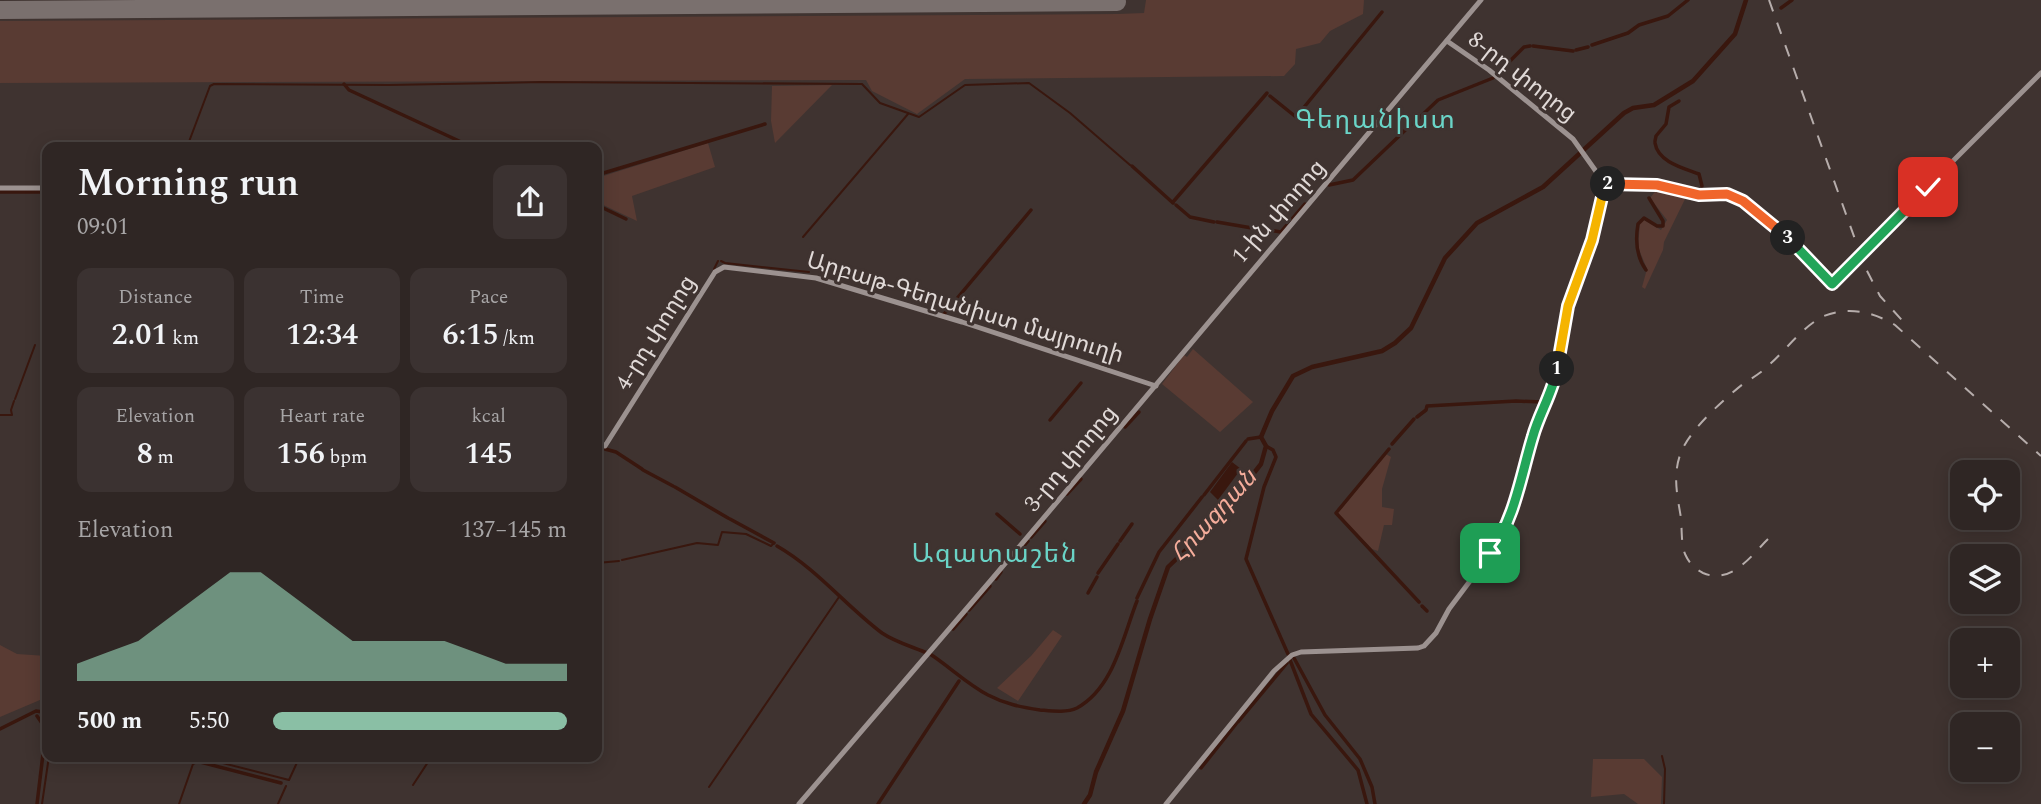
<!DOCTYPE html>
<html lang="en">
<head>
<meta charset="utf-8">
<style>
  body { margin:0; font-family:Spectral,"Noto Sans Armenian",serif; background:#3b3231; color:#f1f3f6; height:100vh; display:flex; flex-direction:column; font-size:26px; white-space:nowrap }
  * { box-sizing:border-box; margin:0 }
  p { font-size:23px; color:#a7a5a6 }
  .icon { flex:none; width:38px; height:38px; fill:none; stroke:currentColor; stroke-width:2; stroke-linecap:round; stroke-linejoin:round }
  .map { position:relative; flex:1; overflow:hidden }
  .sheet { position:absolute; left:42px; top:142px; width:560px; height:620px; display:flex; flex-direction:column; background:#2f2624; border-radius:14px; box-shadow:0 4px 18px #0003,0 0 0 2px #4a4341 }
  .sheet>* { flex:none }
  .fabs { position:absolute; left:1950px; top:460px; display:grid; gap:14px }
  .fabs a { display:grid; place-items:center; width:70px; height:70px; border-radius:14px; background:#2f2624; box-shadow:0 4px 18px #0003,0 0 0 2px #4a4341; font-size:35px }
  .pin { position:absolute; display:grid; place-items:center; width:60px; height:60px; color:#fff; margin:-30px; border-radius:14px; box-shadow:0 4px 10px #0006 }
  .km { position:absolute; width:35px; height:35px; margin:-18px; border-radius:50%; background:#222; color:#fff; font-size:19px; line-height:35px; text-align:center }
  .round { display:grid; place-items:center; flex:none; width:74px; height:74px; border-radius:14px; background:#3b3231 }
  .headline { display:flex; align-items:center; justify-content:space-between; height:119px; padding:0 35px }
  h1 { font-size:38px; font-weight:600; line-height:52px }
  .metrics { display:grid; grid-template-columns:repeat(3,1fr); gap:10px; height:119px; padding:7px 35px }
  .metrics div { display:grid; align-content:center; border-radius:14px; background:#3b3231; text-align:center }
  .metrics b { font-size:30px; font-weight:600 }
  .metrics small { font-size:19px; font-weight:400 }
  .metrics p { font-size:19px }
  .chart { height:196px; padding:14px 35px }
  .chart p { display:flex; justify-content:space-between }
  .chart svg { width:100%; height:126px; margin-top:7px; fill:#8abfa5; opacity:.7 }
  ul { padding:0 35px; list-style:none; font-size:23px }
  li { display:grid; grid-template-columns:112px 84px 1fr; align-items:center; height:52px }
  li i { height:18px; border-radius:9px; background:#8abfa5 }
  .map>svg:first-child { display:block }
  .green { fill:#593b33 }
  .water { fill:#39170e }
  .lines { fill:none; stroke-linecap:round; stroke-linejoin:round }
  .stream { stroke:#39170e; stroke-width:2 }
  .canal { stroke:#39170e; stroke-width:3.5 }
  .river { stroke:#39170e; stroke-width:4.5 }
  .taxiway { stroke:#7a706e; stroke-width:7 }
  .runway { stroke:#7a706e; stroke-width:18 }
  .secondary { stroke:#9c9290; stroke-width:5 }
  .rail { stroke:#b6adab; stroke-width:2; stroke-dasharray:12 12; stroke-linecap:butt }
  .secondary-bridge { stroke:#9c9290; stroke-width:5 }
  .split-1-casing { stroke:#fff; stroke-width:14 }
  .split-2-casing { stroke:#fff; stroke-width:14 }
  .split-3-casing { stroke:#fff; stroke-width:14 }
  .split-4-casing { stroke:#fff; stroke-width:14 }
  .split-1 { stroke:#22a559; stroke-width:9 }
  .split-2 { stroke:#f5b400; stroke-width:9 }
  .split-3 { stroke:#f0652b; stroke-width:9 }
  .split-4 { stroke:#22a559; stroke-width:9 }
  .labels { text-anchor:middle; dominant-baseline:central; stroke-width:6; stroke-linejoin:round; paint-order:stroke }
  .street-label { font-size:23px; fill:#e1dad8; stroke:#3f3330 }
  .water-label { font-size:24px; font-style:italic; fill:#f5ad9b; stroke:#3f3330 }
  .quarter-label { font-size:26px; letter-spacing:2px; fill:#6ad4c7; stroke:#3f3330 }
</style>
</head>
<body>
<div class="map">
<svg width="2041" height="804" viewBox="0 0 2041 804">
  <rect width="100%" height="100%" fill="#3f3330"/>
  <g class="green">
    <path d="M1146,0H1364L1363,14L1330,31L1320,43L1296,49L1295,64L1284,76L965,79L917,114L872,91L866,80L0,83V21L1118,14L1144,13Z"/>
    <path d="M832,85L775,143L771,121L772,86Z"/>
    <path d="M708,143L715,167L632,196L637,221L597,202V178Z"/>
    <path d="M1658,188L1687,195L1664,242L1663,250L1645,289L1642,287L1647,269L1638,247L1640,223L1644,220L1661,230L1667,220L1650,198Z"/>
    <path d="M1193,349L1253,402L1220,432L1162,384L1184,355L1187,357Z"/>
    <path d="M1386,454L1391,457L1382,489V507L1394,509L1392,525H1384L1378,551L1372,549L1337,513Z"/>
    <path d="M1053,630L1062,636L1018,701L997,688L1031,656Z"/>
    <path d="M0,645L17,654L47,656V697L0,717Z"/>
    <path d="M1593,759H1644L1662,777L1661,804H1638L1624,794L1591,797Z"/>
  </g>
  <path class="water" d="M1232,462L1241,469L1218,500L1210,492Z"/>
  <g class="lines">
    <g class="stream">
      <path d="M187,147L210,86L214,84L389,85L542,82L862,84L880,103L919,117L965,85L1029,83L1070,113L1130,165"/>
      <path d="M803,237L908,114"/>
      <path d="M721,261L725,263L809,272"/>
      <path d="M714,269L718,261"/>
      <path d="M15,399L35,345"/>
      <path d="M0,415H12L11,410L14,401"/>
      <path d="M622,560L697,543L718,545L722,532L746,534L771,546L774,543"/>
      <path d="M597,563L619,561"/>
      <path d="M43,712L47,716"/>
      <path d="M195,756L289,780L300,756"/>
      <path d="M1662,756L1665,769L1664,804"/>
      <path d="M413,785L432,756"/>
      <path d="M709,787L839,597"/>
      <path d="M42,804L49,756"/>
      <path d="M179,804L193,764L197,762"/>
      <path d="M278,804L286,786"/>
    </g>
    <g class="canal">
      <path d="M1781,8L1792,0"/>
      <path d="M1592,45L1628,33L1639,25L1668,16L1688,0"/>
      <path d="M1533,46L1573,51"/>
      <path d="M1576,50L1588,47"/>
      <path d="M1498,73L1524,47L1530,46"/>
      <path d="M344,84L349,90L472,147"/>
      <path d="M1270,96L1296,117L1382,12"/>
      <path d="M1419,118L1438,100L1493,78"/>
      <path d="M1655,141L1656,136L1666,124L1669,107L1679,101"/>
      <path d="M1655,143C1658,162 1683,168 1699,174L1702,186"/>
      <path d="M1132,166L1173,203"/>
      <path d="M597,175L765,124"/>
      <path d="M1329,185L1353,180L1417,119"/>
      <path d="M0,192H47"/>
      <path d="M1173,202L1267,93"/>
      <path d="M597,205L626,219"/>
      <path d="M1176,205L1190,217L1214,222"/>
      <path d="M1217,222L1252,228"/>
      <path d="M1255,228L1281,232L1305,204"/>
      <path d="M1646,270C1636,256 1635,241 1638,224L1644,218L1657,226H1663V221L1649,198"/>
      <path d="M944,314L1031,210"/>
      <path d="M1417,417L1426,410L1427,406L1516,401L1542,402L1548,388"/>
      <path d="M1050,420L1081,383"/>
      <path d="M1125,427L1139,412"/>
      <path d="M1248,439L1261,437"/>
      <path d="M1392,444L1414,419"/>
      <path d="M1266,446L1273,450L1276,457L1264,487L1246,559L1288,654"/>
      <path d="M605,449L616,452L642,469"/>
      <path d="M1389,449L1336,513L1419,602"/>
      <path d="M643,470L673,486"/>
      <path d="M675,487L728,518"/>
      <path d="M1067,494L1081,479"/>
      <path d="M1204,495L1246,441"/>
      <path d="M997,514L1020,534"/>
      <path d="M730,519L774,543"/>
      <path d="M1031,537L1045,521"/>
      <path d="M1120,541L1132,524"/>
      <path d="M777,546C817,569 846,606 882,633C895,642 913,647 927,653"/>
      <path d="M1018,553L1028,541"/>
      <path d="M1098,573L1118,544"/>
      <path d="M996,579L1001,572"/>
      <path d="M1088,593L1097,577"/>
      <path d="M1137,598L1159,552L1202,497"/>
      <path d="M1422,606L1427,611"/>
      <path d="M969,610L990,586"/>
      <path d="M953,629L966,614"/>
      <path d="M930,654C950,667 967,684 988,695C1005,704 1021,707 1040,710C1052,711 1066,713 1077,708C1114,688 1123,636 1137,601"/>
      <path d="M1294,658L1325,715L1360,759L1372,787L1375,804"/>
      <path d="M1290,660L1311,714L1358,770L1367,804"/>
      <path d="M1238,722L1287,663"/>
      <path d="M0,729L36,711L43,712L47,708"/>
      <path d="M177,756L281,783"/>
      <path d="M1201,768L1236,724"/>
      <path d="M37,804L46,729L37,716"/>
      <path d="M878,804L959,681"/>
    </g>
    <path class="river" d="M1084,804L1090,795L1096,772L1123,711L1150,619L1168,567L1217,520L1261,464L1266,446L1261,437L1272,411L1293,376L1312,367L1382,351L1395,343L1411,328L1445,258L1477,223L1543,187L1624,113L1633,108L1654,105L1693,81L1735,34L1746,0"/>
    <g class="taxiway">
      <path d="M518,0L535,6"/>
      <path d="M939,0L947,3"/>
      <path d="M1110,2V0"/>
      <path d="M1085,3L1093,0"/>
      <path d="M905,4L912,0"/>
      <path d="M490,7L501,0"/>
    </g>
    <path class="runway" d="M0,10L1117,2"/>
    <g class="secondary">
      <path d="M1447,41L1489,70L1573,139L1605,184L1657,185L1699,195L1719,193L1738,198L1775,226L1832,284"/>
      <path d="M0,188H47"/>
      <path d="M1868,246L2041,73"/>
      <path d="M1832,284L1851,264"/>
      <path d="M597,442L605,446L715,272L724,267L816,278L962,322L1156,386"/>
      <path d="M799,804L992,579L1481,0"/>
      <path d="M1166,804L1274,671L1292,655L1301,652L1418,648L1424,646L1436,633L1449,609L1491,553L1503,531L1517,494L1533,435L1556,375L1568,306L1593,240L1605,184"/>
    </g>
    <g class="rail">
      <path d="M1769,0L1865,267L1880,296L1909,328"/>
      <path d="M1768,539C1751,556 1731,585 1703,573C1695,569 1689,563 1685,554C1681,544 1682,529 1681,518C1677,494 1672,473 1682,450C1692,428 1724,399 1743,384C1752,378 1761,373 1769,365C1786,350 1803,326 1824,316C1849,306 1873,312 1895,325L2041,456"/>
    </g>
    <path class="secondary-bridge" d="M1852,265L1869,247"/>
  </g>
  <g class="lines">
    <g class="split-1-casing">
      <path id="split-1" d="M1490,553C1515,519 1521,475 1533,436C1539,414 1553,392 1557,369"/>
    </g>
    <g class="split-2-casing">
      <path id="split-2" d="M1557,369L1568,306L1592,240L1605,184H1608"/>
    </g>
    <g class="split-3-casing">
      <path id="split-3" d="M1608,184L1657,185L1699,195L1727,194L1743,201L1788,238"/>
    </g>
    <g class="split-4-casing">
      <path id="split-4" d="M1788,238L1832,284L1928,187"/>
    </g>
    <use href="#split-1" class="split-1"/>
    <use href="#split-2" class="split-2"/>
    <use href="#split-3" class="split-3"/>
    <use href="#split-4" class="split-4"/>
  </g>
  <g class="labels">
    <g class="street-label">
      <text transform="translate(1522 77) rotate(38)">8-րդ փողոց</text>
      <text transform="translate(1279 212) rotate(-49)">1-ին փողոց</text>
      <text transform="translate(965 308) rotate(17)">Արբաթ-Գեղանիստ մայրուղի</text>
      <text transform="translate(656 333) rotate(-58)">4-րդ փողոց</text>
      <text transform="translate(1071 459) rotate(-50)">3-րդ փողոց</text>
    </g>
    <g class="water-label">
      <text transform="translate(1214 516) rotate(-48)">Հրազդան</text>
    </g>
    <g class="quarter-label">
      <text x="1376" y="120">Գեղանիստ</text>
      <text x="995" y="554">Ազատաշեն</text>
    </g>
  </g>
</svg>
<div class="fabs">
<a><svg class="icon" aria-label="locate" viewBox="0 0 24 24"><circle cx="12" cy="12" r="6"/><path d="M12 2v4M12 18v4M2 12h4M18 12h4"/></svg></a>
<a><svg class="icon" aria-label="layers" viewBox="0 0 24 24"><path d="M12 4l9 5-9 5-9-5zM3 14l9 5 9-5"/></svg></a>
<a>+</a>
<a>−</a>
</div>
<div class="pin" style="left:1490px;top:553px;background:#1e9e55"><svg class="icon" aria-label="arrive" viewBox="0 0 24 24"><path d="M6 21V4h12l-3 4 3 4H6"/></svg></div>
<div class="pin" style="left:1928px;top:187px;background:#d93025"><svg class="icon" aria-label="check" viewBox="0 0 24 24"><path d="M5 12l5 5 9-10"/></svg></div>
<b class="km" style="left:1557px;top:369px">1</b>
<b class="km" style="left:1608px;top:184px">2</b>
<b class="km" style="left:1788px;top:238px">3</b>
<section class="sheet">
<div class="headline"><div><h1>Morning run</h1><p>09:01</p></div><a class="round"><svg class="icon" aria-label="share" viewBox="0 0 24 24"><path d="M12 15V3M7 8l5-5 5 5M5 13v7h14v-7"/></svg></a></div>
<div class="metrics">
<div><p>Distance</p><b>2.01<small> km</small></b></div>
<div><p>Time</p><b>12:34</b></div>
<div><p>Pace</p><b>6:15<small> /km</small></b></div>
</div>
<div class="metrics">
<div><p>Elevation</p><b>8<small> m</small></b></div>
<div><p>Heart rate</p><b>156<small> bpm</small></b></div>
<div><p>kcal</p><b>145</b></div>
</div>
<div class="chart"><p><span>Elevation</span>137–145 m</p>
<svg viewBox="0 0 160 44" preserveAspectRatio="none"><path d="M0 44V38L10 34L20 30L30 22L40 14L50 6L60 6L70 14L80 22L90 30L100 30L110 30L120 30L130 34L140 38L150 38L160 38V44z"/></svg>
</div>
<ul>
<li><b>500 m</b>5:50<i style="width:100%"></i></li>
</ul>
</section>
</div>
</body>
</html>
